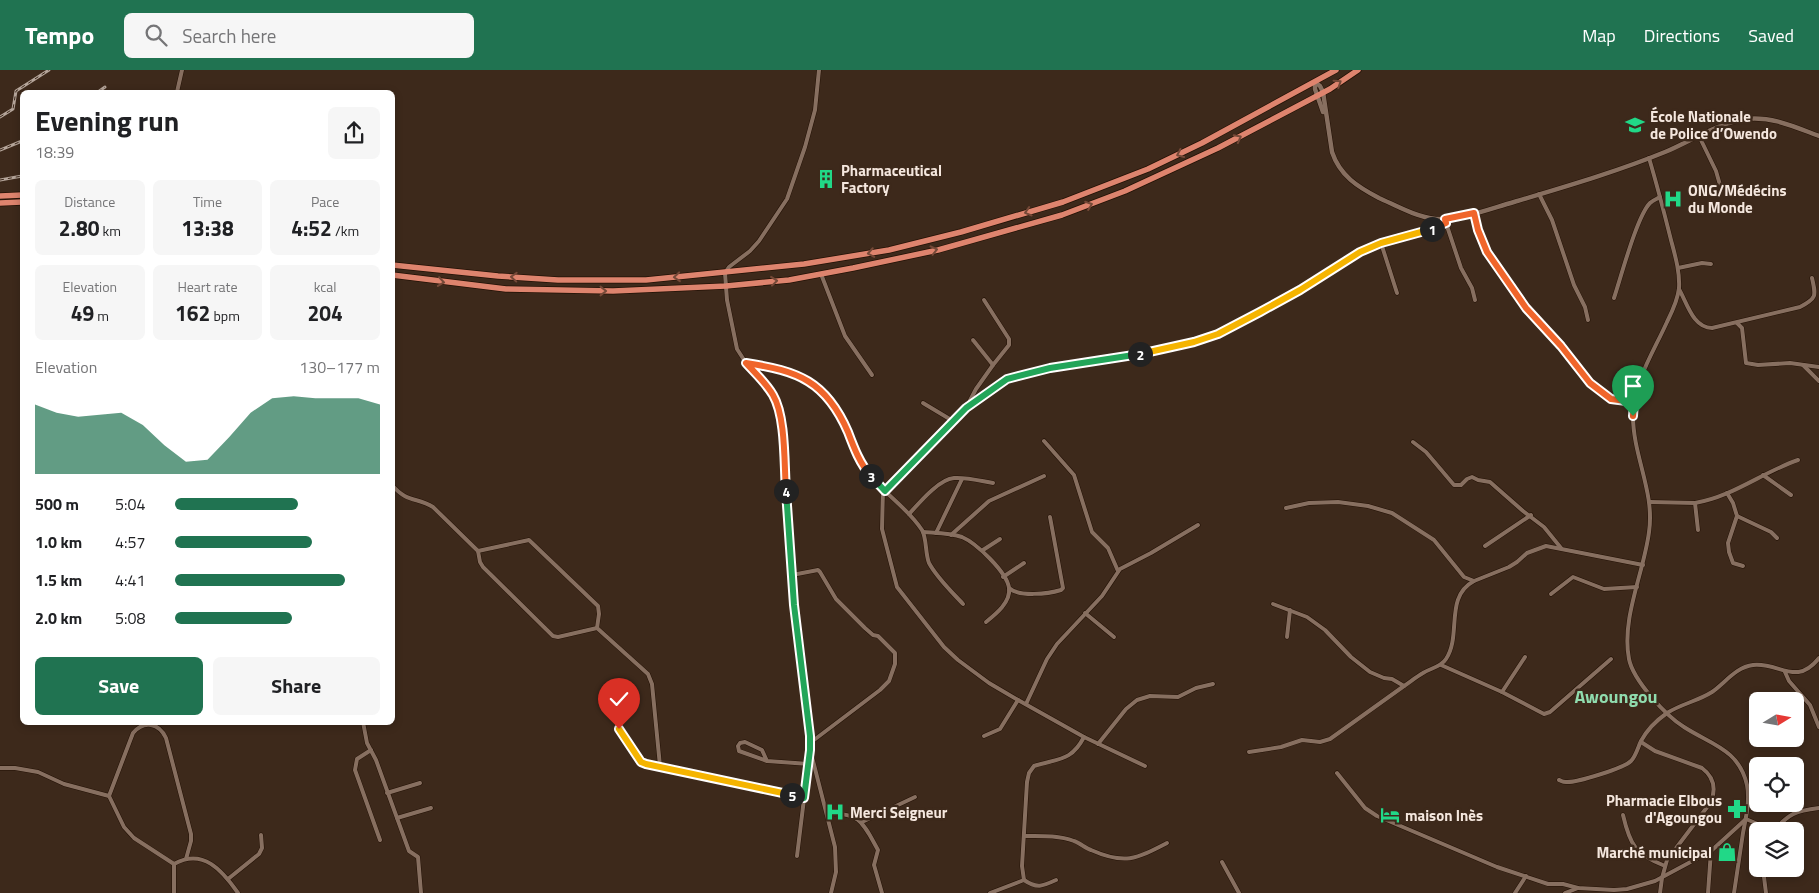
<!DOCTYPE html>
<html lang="en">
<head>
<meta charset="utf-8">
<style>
  body { margin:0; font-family:"Titillium Web",sans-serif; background:#f6f6f6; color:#202124; height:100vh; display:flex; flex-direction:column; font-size:19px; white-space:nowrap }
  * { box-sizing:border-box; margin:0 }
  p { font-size:16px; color:#757577 }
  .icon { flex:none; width:28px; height:28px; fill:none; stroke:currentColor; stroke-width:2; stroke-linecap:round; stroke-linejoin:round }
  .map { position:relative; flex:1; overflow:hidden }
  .details { position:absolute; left:20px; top:20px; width:375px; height:635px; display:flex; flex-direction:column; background:#fff; border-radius:8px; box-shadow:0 2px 8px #0003 }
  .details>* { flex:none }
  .needle { width:32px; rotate:79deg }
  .fabs { position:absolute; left:1749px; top:622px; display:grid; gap:10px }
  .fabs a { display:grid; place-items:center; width:55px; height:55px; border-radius:8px; background:#fff; box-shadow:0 2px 8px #0003; font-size:25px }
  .pin { position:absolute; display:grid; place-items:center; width:42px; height:42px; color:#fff; margin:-51px -21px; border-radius:50% 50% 50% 0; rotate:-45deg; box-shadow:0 0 5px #0007 }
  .pin .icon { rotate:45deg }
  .km { position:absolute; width:25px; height:25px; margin:-12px; border-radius:50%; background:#222; color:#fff; font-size:14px; line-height:25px; text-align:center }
  .round { display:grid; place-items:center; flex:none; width:52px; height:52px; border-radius:8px; background:#f6f6f6 }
  .overview { display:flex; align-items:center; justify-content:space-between; height:85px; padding:0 15px }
  h1 { font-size:28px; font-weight:700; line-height:38px }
  .figures { display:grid; grid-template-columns:repeat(3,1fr); gap:8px; height:85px; padding:5px 15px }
  .figures div { display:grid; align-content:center; border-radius:8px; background:#f6f6f6; text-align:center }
  .figures b { font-size:21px; font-weight:700 }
  .figures small { font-size:14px; font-weight:400 }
  .figures p { font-size:14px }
  .chart { height:140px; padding:10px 15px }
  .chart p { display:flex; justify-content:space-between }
  .chart svg { width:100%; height:90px; margin-top:5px; fill:#207351; opacity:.7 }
  .primary-button { display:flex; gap:10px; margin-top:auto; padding:10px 15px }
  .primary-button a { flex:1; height:58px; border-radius:8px; background:#207351; color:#fff; font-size:20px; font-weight:700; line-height:58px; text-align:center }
  .primary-button a+a { background:#f6f6f6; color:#202124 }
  ul { padding:0 15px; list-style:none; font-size:16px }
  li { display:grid; grid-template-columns:80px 60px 1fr; align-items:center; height:38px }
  li i { height:12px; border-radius:6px; background:#207351 }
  header { display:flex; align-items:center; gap:30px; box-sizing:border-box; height:70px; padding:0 25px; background:#207351; color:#fff }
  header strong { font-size:24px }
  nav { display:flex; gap:28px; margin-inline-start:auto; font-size:18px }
  .search { width:350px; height:45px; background:#f6f6f6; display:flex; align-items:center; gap:12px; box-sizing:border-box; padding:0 18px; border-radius:8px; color:#757577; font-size:19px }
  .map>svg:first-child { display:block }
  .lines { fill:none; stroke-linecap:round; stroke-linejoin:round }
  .minor-casing { stroke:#231105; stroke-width:5 }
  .tertiary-casing { stroke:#231105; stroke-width:5.5 }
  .trunk-casing { stroke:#231105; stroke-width:7 }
  .minor { stroke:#876f60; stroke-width:4 }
  .tertiary { stroke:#876f60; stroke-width:4.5 }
  .trunk { stroke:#de846e; stroke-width:5.5 }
  .rail-casing { stroke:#b5a59a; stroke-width:3 }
  .rail { stroke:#3d291b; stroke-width:1; stroke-dasharray:4; stroke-linecap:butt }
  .oneway { stroke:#754938 }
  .split-1-casing { stroke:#fff; stroke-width:10 }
  .split-2-casing { stroke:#fff; stroke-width:10 }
  .split-3-casing { stroke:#fff; stroke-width:10 }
  .split-4-casing { stroke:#fff; stroke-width:10 }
  .split-5-casing { stroke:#fff; stroke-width:10 }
  .split-6-casing { stroke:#fff; stroke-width:10 }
  .split-1 { stroke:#f0652b; stroke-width:6 }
  .split-2 { stroke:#f5b400; stroke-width:6 }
  .split-3 { stroke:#22a559; stroke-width:6 }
  .split-4 { stroke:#f0652b; stroke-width:6 }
  .split-5 { stroke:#22a559; stroke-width:6 }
  .split-6 { stroke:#f5b400; stroke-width:6 }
  .labels { text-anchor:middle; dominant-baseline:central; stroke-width:5; stroke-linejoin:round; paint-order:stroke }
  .poi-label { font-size:15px; font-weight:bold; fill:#f5e7de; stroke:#3d291b; text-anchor:start }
  .quarter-label { font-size:18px; font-weight:bold; fill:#90dcae; stroke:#3d291b }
</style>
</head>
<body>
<header>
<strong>Tempo</strong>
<div class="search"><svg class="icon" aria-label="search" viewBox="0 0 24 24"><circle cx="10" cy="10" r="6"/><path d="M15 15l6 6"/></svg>Search here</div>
<nav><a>Map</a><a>Directions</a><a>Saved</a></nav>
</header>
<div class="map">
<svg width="1819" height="823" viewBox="0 0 1819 823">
  <rect width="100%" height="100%" fill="#3d291b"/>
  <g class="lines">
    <g class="minor-casing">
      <g id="minor">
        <path d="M177,22L182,0"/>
        <path d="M1699,66L1716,101L1722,122"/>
        <path d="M1649,88C1657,115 1664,142 1671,170C1675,185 1680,202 1679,218C1678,229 1672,242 1667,252C1653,283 1634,311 1633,346C1633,386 1655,422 1649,462C1644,502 1621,549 1629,589C1633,610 1666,646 1684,657C1710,674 1739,679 1747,715C1750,731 1746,747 1743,763C1740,783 1737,803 1734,823"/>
        <path d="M1539,124L1552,150L1574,215L1585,237L1588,250"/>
        <path d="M1474,143L1487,182L1526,238L1561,276L1590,313L1611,329L1635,332"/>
        <path d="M1446,153L1461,198L1472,218L1475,230"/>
        <path d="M1381,173L1397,223"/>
        <path d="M1678,198L1702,193L1711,194"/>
        <path d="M821,204L845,266L872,305"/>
        <path d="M1679,219C1687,233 1693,258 1712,258L1800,237C1817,228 1816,226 1812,208"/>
        <path d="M1614,228C1621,207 1637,146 1650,133C1653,130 1657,129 1660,127"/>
        <path d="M1737,253L1742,258L1746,293L1758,295L1790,293L1819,297"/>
        <path d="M973,270L993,295"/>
        <path d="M746,293C798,301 823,310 847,361C854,374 858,389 867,402C883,423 907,437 922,460C927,469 925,483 929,493C937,508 952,522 963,534"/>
        <path d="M1803,295L1819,311"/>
        <path d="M923,333L953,351"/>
        <path d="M966,338L1007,309L1016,305L1050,298L1162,280L1194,272L1218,264L1260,242L1360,182L1381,173L1440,157L1446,153L1445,149"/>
        <path d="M1044,371L1074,405L1092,462L1108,478L1118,501"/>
        <path d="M1413,372L1426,382L1454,415H1461L1467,409L1472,407L1478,410L1490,412L1523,441L1544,457L1561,478"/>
        <path d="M1763,405L1791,425"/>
        <path d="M392,415C407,433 417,427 433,437L478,481L480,492L483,497L553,566L558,567L597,558L648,604L652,614L660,696"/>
        <path d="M883,419L882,459L897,517L944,577L958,590L989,613L1018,630L1084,667L1145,696"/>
        <path d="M885,421L966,338L976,319L993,295L1009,275V269L984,230"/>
        <path d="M1727,423L1733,433L1737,446L1771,462L1777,468"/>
        <path d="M1650,432L1695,433L1698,460"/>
        <path d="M1695,433C1732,427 1763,402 1798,390"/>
        <path d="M1286,438L1309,433L1338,432L1368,436L1392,443L1434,470L1464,507L1474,511L1509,497L1517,492L1527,483L1546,476L1643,495"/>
        <path d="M909,444C919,433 939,409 954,408C967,407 981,411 993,413"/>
        <path d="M1737,446L1728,473L1729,482L1733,493L1743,496"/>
        <path d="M923,462C935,463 950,463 962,467C976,473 1007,502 1009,518C1011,532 996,544 986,552"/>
        <path d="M936,463L962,409"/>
        <path d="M951,465L989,431L1044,406"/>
        <path d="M1485,476L1531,445"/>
        <path d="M983,480L1000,469"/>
        <path d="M478,481L529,470L598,536L599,544L597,558"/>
        <path d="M792,505L818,500L820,502L836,529L865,558L873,565L878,566L895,583V594L889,611L880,620L810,673"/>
        <path d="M1003,507L1024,493"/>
        <path d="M1009,518C1019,527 1048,524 1061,520L1063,518L1050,447"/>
        <path d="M1551,524L1573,507L1604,519L1637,517"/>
        <path d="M1273,534L1307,547L1325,560L1351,587L1370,602L1384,608L1392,609L1404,616C1410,612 1416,607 1423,603C1431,598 1441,597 1446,589C1462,565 1444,527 1474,511"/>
        <path d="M1085,543L1114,567"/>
        <path d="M1287,567L1290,540"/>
        <path d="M1441,595L1502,622L1544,644L1550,642L1611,589"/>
        <path d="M1785,602L1789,611L1810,635L1819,657"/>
        <path d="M1502,622L1525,587"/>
        <path d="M1026,634L1047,589L1057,574L1102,526L1120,499L1151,483L1198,455"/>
        <path d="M613,640C617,659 630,679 643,693L804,728"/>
        <path d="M363,652L367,673L376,690L409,781L418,787L421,823"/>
        <path d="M984,666L1000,659L1018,630"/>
        <path d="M1641,672L1655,681L1702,698C1714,707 1716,719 1711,732L1667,790L1662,808L1660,823"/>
        <path d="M1098,674L1126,639L1137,630L1150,626L1178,627L1196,618L1213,614"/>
        <path d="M371,680L357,689L355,700L380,770"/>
        <path d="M1249,682L1281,677L1302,670L1320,672L1330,669L1404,616"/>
        <path d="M811,683L835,777L836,802L831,823"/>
        <path d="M767,691L762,680L745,672L740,673L738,676L739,681L767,691L809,694"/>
        <path d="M0,698H15L38,702L64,714L109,726L124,757L134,768L174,794"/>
        <path d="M1337,703L1365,738L1377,746L1497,797L1548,814H1563L1578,818L1614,820L1627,819L1655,811L1711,781L1746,749L1774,761C1789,743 1796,741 1819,738"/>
        <path d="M1559,710C1562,711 1562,712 1566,712C1576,713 1624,698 1631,691C1636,686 1638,677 1641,671C1647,660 1657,650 1667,643C1681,634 1698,631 1712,622C1725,613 1736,597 1753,595C1780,592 1796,617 1819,588"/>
        <path d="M387,723L420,713"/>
        <path d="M109,726L133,663C144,650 159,653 166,668L191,764V771L186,789"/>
        <path d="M828,744C860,741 864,755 878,780L874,795L882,823"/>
        <path d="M1623,745C1630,775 1635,784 1665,796"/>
        <path d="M397,748L431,738"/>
        <path d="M862,752L915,727"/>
        <path d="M1024,766C1041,766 1058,765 1074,771C1080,773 1085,778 1091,780C1125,795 1136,789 1167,773"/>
        <path d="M797,786L810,680V666L794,535L781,348L773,325L746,293L737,279L727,230L725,203L729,197L750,181L759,171L787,129L805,77L815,40L819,0"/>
        <path d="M1222,792L1239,823"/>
        <path d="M174,794C203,778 222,800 238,823"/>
        <path d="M174,794V823"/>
        <path d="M1763,799L1766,823"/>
        <path d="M228,809L259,784L262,778L261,765"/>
        <path d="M1024,810L1022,796L1027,712L1029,703L1034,696C1058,688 1071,692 1084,667"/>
        <path d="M990,823L1024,810C1037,819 1043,816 1056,810"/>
        <path d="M1515,823L1526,806"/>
        <path d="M1565,823L1578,818"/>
        <path d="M1708,823L1711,781"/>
      </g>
    </g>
    <g class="tertiary-casing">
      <g id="tertiary">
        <path d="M1315,12L1320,16L1323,22L1332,82C1340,106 1358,117 1379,128C1397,136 1416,147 1436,149C1462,150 1489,139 1514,132C1564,117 1616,102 1665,82C1691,71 1718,53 1746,49C1772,46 1795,57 1819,66"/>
        <path d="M1315,12V19L1323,42"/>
      </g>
    </g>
    <g class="trunk-casing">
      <g id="trunk">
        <path d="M0,126L22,125"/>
        <path d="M0,133L22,132"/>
        <path d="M392,195L498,206L558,210H646L804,194L889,180L961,162L1063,132L1148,99L1202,73L1336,0"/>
        <path d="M392,205L506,219L613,221L726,216L789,210L853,198L938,180L1062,145L1125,121L1218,78L1330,19L1358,0"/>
      </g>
    </g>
    <use href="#minor" class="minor"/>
    <use href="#tertiary" class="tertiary"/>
    <use href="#trunk" class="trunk"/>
    <g class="rail-casing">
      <g id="rail">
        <path d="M98,22L105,17"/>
        <path d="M0,47L13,39L16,21L49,0"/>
        <path d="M0,80L22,71"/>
        <path d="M0,110L22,106"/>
      </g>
    </g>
    <use href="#rail" class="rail"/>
  </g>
  <defs><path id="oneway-chevron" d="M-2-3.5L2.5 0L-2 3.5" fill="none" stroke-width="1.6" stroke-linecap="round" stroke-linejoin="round" transform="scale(1.25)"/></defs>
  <g class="oneway">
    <use href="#oneway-chevron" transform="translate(1338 13) rotate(-33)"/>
    <use href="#oneway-chevron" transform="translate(1238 68) rotate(-28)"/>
    <use href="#oneway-chevron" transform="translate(1180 84) rotate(155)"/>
    <use href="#oneway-chevron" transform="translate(1089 135) rotate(-20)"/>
    <use href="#oneway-chevron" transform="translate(1028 142) rotate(163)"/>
    <use href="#oneway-chevron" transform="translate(934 180) rotate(-13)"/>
    <use href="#oneway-chevron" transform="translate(871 183) rotate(170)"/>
    <use href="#oneway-chevron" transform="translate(514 207) rotate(-177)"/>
    <use href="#oneway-chevron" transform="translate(677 207) rotate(175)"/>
    <use href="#oneway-chevron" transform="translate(774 211) rotate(-6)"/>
    <use href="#oneway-chevron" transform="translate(441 212) rotate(8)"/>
    <use href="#oneway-chevron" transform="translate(603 221)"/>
  </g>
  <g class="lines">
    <g class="split-1-casing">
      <path id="split-1" d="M1432,159L1446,153L1445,149L1474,143L1478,160L1487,182L1526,238L1561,276L1590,313L1611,329L1634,332L1633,346"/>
    </g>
    <g class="split-2-casing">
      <path id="split-2" d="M1140,284L1194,272L1218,264L1260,242L1300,220L1360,182L1381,173L1432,159"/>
    </g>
    <g class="split-3-casing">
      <path id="split-3" d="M871,406L885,421L966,338L1007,309L1050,298L1140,284"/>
    </g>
    <g class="split-4-casing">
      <path id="split-4" d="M786,421C784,395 786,347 773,325C766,313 755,303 746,293C798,301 826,311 848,362C854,378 860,394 871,406"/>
    </g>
    <g class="split-5-casing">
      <path id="split-5" d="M786,421L794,535L810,666V680L804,728L792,725"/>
    </g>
    <g class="split-6-casing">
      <path id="split-6" d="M619,659L641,692L646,694L792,725"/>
    </g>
    <use href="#split-1" class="split-1"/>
    <use href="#split-2" class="split-2"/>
    <use href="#split-3" class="split-3"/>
    <use href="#split-4" class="split-4"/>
    <use href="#split-5" class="split-5"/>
    <use href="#split-6" class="split-6"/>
  </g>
  <defs>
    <g id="school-bare" transform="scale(1.5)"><path d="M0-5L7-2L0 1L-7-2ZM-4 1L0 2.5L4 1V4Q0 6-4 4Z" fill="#21d887" stroke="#3d291b" stroke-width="2.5" paint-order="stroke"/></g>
    <g id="building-bare" transform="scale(1.5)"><path d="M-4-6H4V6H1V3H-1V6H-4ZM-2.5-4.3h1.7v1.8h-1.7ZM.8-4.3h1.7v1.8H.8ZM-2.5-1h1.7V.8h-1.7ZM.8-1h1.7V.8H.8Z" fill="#21d887" stroke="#3d291b" stroke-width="2.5" paint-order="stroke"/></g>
    <g id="hospital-bare" transform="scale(1.5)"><path d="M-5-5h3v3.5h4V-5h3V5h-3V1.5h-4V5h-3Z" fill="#21d887" stroke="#3d291b" stroke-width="2.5" paint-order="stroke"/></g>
    <g id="pharmacy-bare" transform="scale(1.5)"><path d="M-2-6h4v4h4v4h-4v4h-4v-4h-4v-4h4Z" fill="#21d887" stroke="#3d291b" stroke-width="2.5" paint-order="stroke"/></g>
    <g id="hotel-bare" transform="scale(1.5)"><path d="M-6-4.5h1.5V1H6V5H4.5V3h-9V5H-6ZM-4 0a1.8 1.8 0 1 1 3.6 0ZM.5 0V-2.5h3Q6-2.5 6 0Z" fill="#21d887" stroke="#3d291b" stroke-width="2.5" paint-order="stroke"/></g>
    <g id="shop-bare" transform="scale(1.5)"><path d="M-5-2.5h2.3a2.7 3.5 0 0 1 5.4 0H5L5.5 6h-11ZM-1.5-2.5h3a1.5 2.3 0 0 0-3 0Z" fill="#21d887" stroke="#3d291b" stroke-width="2.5" paint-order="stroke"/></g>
  </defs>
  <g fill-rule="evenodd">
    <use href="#school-bare" x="1635" y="55"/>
    <use href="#building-bare" x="826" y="109"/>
    <use href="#hospital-bare" x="1673" y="129"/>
    <use href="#pharmacy-bare" x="1737" y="739"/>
    <use href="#hospital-bare" x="835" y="742"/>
    <use href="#hotel-bare" x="1390" y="745"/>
    <use href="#shop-bare" x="1727" y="782"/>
  </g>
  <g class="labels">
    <g class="poi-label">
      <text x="1650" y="46">École Nationale<tspan x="1650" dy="17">de Police d’Owendo</tspan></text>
      <text x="841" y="100">Pharmaceutical<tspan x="841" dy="17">Factory</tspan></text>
      <text x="1688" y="120">ONG/Médécins<tspan x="1688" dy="17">du Monde</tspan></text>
      <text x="1722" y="730" text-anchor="end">Pharmacie Elbous<tspan x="1722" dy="17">d'Agoungou</tspan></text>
      <text x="850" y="742">Merci Seigneur</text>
      <text x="1405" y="745">maison Inès</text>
      <text x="1712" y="782" text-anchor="end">Marché municipal</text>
    </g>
    <g class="quarter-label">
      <text x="1616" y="626">Awoungou</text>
    </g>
  </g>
</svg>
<div class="fabs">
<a><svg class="needle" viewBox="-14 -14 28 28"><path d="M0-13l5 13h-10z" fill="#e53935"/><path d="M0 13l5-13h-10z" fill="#757577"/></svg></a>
<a><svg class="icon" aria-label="locate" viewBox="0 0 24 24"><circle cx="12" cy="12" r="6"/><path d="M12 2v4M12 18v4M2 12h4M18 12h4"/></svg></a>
<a><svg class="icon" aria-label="layers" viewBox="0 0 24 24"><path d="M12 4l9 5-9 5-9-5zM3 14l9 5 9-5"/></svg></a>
</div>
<div class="pin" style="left:1633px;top:346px;background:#1e9e55"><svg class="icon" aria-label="arrive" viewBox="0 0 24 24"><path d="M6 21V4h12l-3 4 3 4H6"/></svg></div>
<div class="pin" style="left:619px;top:659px;background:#d93025"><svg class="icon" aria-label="check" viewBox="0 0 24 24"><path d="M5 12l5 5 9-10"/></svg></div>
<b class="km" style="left:1432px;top:159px">1</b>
<b class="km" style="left:1140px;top:284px">2</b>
<b class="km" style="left:871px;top:406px">3</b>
<b class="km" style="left:786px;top:421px">4</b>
<b class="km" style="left:792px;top:725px">5</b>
<section class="details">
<div class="overview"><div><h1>Evening run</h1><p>18:39</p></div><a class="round"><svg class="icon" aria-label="share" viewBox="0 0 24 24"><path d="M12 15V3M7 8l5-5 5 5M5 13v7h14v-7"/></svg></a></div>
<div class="figures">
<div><p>Distance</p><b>2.80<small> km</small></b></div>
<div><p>Time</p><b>13:38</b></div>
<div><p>Pace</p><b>4:52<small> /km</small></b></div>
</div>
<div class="figures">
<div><p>Elevation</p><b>49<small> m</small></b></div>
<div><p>Heart rate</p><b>162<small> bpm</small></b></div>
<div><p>kcal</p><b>204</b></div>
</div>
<div class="chart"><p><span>Elevation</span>130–177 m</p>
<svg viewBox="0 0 160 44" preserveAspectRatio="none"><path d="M0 44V10L10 14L20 16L30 15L40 14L50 20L60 30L70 38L80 37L90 26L100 14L110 7L120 6L130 7L140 7L150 7L160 10V44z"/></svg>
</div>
<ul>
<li><b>500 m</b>5:04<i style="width:60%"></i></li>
<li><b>1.0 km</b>4:57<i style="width:67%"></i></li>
<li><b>1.5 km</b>4:41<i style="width:83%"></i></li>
<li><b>2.0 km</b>5:08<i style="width:57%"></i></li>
</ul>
<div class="primary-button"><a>Save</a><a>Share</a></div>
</section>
</div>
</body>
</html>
